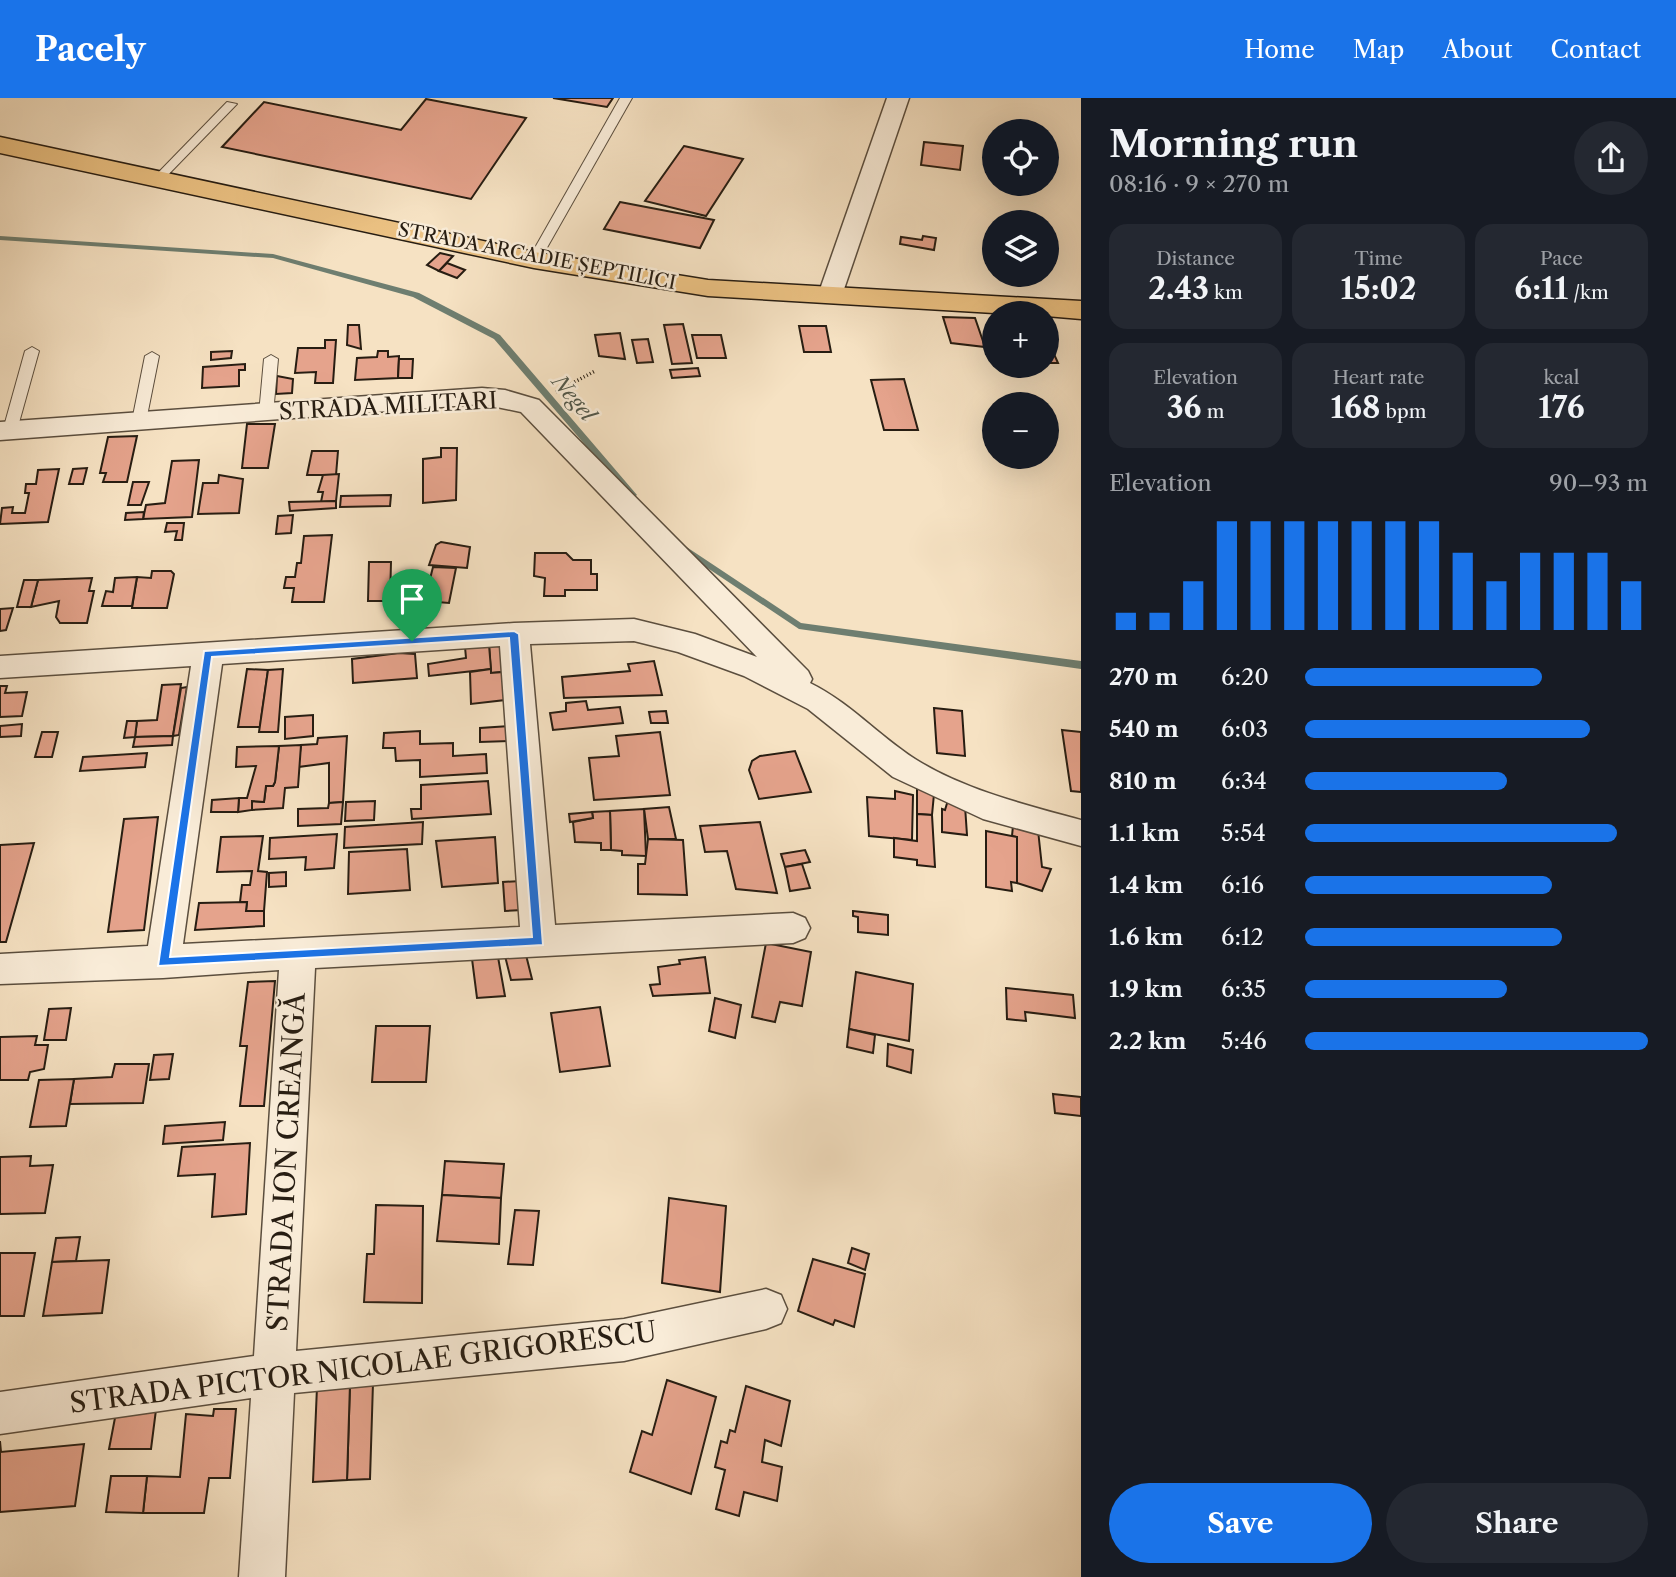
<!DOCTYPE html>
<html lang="en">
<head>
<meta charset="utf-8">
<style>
  body { margin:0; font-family:"Libre Caslon Text",serif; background:#242831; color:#f1f3f6; height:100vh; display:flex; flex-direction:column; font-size:26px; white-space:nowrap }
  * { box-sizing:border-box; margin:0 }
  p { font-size:23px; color:#9ea1a6 }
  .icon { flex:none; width:38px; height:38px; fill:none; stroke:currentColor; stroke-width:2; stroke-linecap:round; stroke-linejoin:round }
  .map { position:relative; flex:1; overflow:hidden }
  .details { display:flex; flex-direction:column; background:#171b24; width:595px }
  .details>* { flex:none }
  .fabs { position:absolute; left:982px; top:21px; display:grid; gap:14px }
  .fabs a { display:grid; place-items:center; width:77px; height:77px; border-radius:50%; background:#171b24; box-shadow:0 7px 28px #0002; font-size:35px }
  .pin { position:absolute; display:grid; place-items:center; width:60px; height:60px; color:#fff; margin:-72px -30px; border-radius:50% 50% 50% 0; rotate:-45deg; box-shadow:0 0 7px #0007 }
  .pin .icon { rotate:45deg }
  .round { display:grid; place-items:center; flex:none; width:74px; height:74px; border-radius:37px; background:#242831 }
  .head { display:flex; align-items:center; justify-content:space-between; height:119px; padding:0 28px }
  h1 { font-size:38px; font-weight:700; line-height:52px }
  .metrics { display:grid; grid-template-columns:repeat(3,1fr); gap:10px; height:119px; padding:7px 28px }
  .metrics div { display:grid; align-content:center; border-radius:18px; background:#242831; text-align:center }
  .metrics b { font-size:30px; font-weight:700 }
  .metrics small { font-size:19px; font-weight:400 }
  .metrics p { font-size:19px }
  .chart { height:196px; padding:14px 28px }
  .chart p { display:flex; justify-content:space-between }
  .chart svg { width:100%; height:126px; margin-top:7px; stroke:#1a73e8; stroke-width:6 }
  .action { display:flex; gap:14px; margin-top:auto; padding:14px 28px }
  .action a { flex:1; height:80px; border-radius:42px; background:#1a73e8; color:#fff; font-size:28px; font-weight:700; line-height:80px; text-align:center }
  .action a+a { background:#242831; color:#f1f3f6 }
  ul { padding:0 28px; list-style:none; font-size:23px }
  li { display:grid; grid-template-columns:112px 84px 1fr; align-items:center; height:52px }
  li i { height:18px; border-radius:9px; background:#1a73e8 }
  header { display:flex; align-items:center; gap:42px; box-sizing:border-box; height:98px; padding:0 35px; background:#1a73e8; color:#fff }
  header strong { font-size:33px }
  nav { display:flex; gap:38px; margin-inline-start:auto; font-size:24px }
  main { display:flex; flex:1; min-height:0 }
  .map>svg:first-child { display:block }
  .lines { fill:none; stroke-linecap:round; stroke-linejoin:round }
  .stream { fill:#6e7e70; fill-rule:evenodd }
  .building { fill:#e5a38c; stroke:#271d12; stroke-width:2 }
  .service-casing { stroke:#5b4e3e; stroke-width:2 }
  .minor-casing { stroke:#5b4e3e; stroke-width:3 }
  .primary-casing { stroke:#271d12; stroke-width:3 }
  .path { stroke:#271d12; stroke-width:3.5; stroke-dasharray:1 2.5; stroke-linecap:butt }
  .service { fill:#f9ecd8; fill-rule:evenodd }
  .minor { fill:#f9ecd8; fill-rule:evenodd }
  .primary { fill:#ebc182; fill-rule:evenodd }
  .route { fill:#1a73e8; stroke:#fff; stroke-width:2; fill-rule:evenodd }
  .labels { text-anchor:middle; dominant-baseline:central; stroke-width:5; stroke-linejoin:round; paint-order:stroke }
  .far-street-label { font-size:19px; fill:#271d12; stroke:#f9ecd8 }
  .far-water-label { font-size:21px; font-style:italic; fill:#505649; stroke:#f9ecd8 }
  .street-label { font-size:23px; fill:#271d12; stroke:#f9ecd8 }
  .near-street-label { font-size:28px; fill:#271d12; stroke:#f9ecd8 }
</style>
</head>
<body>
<header>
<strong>Pacely</strong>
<nav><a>Home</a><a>Map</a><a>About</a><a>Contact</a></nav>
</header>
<main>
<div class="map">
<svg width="1081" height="1479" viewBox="0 0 1081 1479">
  <rect width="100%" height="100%" fill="#f6e2c3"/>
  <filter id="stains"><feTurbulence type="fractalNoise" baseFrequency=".00286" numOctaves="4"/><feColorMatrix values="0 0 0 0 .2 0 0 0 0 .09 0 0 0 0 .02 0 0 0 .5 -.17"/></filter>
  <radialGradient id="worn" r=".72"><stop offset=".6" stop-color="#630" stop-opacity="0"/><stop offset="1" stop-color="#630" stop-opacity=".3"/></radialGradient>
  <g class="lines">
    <g class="stream">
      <path d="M0,138L273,156L419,195L500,237L637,397L633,400L630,399L494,241L413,199L273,160L0,142Z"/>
      <path d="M679,444L801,525L1081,563V571L799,531L676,449L675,447L676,445Z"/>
    </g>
  </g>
  <g class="building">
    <path d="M553,0H613L607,9Z"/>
    <path d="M426,1L526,20L471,101L222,49L264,4L401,32Z"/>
    <path d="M924,44L963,48L960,72L921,67Z"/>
    <path d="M684,48L743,61L706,118L645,103Z"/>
    <path d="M620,104L714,122L700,150L604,131Z"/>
    <path d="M923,138L936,140L934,152L900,146L901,139L922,142Z"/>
    <path d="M440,155L453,158L439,173L427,167Z"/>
    <path d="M447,165L465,172L457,180L439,173Z"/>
    <path d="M943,219L975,220L985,249L951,245Z"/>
    <path d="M683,226L692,265L672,266L664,227Z"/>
    <path d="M348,227H359L361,251L347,247Z"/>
    <path d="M799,228H826L831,254H804Z"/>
    <path d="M620,235L625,261L599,258L595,237Z"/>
    <path d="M692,237H721L726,260H697Z"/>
    <path d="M1046,238L1058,265H1046Z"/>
    <path d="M648,241L653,264L637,265L632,242Z"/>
    <path d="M325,242H336L333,285H315L316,274L295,275L298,250H325Z"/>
    <path d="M232,253L231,260L211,262V254Z"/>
    <path d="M378,253H388V259L399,258L398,280L355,282L357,260L377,259Z"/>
    <path d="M399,261H413L412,280H398Z"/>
    <path d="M245,266V272H239V288L202,290L203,269Z"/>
    <path d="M698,270L700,278L672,280L670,272Z"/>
    <path d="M277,278L293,281L292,295L276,296Z"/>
    <path d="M904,281L918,332H884L871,282Z"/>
    <path d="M247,326H275L268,370H242Z"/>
    <path d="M137,338L127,384H103L106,375H100L108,339Z"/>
    <path d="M441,350H457L456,402L423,405V361L441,359Z"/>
    <path d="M312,353H338L336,377H307Z"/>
    <path d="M199,362L192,419L143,421L146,407L165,405L172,363Z"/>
    <path d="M87,370L83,386H69L73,371Z"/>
    <path d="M59,371L48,424L0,426L2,410L13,409L12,415H25L29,395H25L26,386H36L38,372Z"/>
    <path d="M339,376L336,403L321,404L323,394H318L323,377Z"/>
    <path d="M219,377L243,381L239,415L198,416L203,385H218Z"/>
    <path d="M133,384H149L141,407H128Z"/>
    <path d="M391,397L390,408L340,409L341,398Z"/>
    <path d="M336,403V410L290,413L289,404Z"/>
    <path d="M144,414L143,421L125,422L126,415Z"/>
    <path d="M293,417L291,435L276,436L278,418Z"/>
    <path d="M167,425H184L182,442H175L177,433L165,434Z"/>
    <path d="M332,437L324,504H292L294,490H284L286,479H295L297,465H301L304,438Z"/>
    <path d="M441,444L470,449L467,470L429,467L436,447Z"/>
    <path d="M535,455H566L573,462H591V476H597V492H565V498H544L545,480L534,478Z"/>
    <path d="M369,464H391L390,503H368Z"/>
    <path d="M433,469L456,470L449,505L425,503L428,492L421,491L424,481H430Z"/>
    <path d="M152,473H171L174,476L167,510H132L137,479L151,480Z"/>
    <path d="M137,479L132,508H102L106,493L113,494L115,480Z"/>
    <path d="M92,480L89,493H94L87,525H60L56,519L59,503L31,509L38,482Z"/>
    <path d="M24,482H38L31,509H17Z"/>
    <path d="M13,510L6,532L0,533V511Z"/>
    <path d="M509,545L511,573L491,575L489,547Z"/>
    <path d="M489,547L491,571L429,578L428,566L466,560L465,549Z"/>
    <path d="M399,555L415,556L417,580L353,585L352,561Z"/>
    <path d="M654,563L662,597L564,600L562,579L630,573L628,566Z"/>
    <path d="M247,571L268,572L260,629H238Z"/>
    <path d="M283,571L278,634H259L268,572Z"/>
    <path d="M491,571V575L504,574L505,602L471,606L470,574Z"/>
    <path d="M181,586L173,638L135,639L137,623L157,622L162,587Z"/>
    <path d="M0,588H7L5,595L27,594L22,618L0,619Z"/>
    <path d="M187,589L179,637L173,638L181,590Z"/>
    <path d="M586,603L588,612L620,609L623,625L553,632L550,615L566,613V605Z"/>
    <path d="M934,610L962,613L965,658L937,655Z"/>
    <path d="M666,613L668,625H651L649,614Z"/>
    <path d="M313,617V638L285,641V619Z"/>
    <path d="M127,623H137L135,639L124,640Z"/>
    <path d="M22,626L21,638L0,639V628Z"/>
    <path d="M511,628V643L480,644V630Z"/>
    <path d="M1062,632L1081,634V694L1071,693Z"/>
    <path d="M420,633V646L453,645V658L486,656L487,675L420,679V662L396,663L395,650H383L384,635Z"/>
    <path d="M42,634H58L52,659H35Z"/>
    <path d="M660,634L670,697L594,702L589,660L619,658L616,638Z"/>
    <path d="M173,638L172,647L133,649L135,639Z"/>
    <path d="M347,638L343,704L329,705V665L298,669L301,647L317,646L318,640Z"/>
    <path d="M301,647L298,689L285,690L283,710L252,712V703L264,704L266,688H273L275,684L279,648Z"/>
    <path d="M279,648L275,684L273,688H266L264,704L252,703V712L238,714L239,700H247L256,668L236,669L237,649Z"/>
    <path d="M795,653L811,694L759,701L749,672L752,663L760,658Z"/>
    <path d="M147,655L145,669L80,673L83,659Z"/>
    <path d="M488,683L491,716L412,721L411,711H421V687Z"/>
    <path d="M917,690L934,696L932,717L917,716Z"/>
    <path d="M895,693L913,697L912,742L869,738L867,699L895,701Z"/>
    <path d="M239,700L238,714H211L212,702Z"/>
    <path d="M948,702L965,708L967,737L942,734V711L945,712Z"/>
    <path d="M375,703L374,722L345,723L346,704Z"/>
    <path d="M343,704L341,726L298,728V711L328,710L329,705Z"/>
    <path d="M669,709L676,741H648L644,711Z"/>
    <path d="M644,711L646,758L622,757V753L611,752L610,713Z"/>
    <path d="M610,713L611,752H601V745L575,744L573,724L593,720L592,714Z"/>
    <path d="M592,714L593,720L570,724L569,716Z"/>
    <path d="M917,716L932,717L935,769L917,767V762L894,759V740L917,743Z"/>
    <path d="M158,719L144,832L108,834L124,721Z"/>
    <path d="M423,724L422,746L344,750L345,729Z"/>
    <path d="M760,724L777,795L736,791L727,753L705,754L700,728Z"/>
    <path d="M1013,728L1038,732L1042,769L1051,771L1042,793L1017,785V739L1012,738Z"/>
    <path d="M986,733L1017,739V785L1011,784L1012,793L986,789Z"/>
    <path d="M337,736L334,770L305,772L306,759L269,761L270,740Z"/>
    <path d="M263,738L258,773L267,774L264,813H246L247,804H240L242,787H250L252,773L217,774L221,739Z"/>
    <path d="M495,739L498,785L442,789L436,743Z"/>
    <path d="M648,741L683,742L687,797L638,796V766H645Z"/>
    <path d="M34,745L6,844H0V747Z"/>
    <path d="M407,751L410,792L348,796L349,754Z"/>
    <path d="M805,752L810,764L785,769L781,756Z"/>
    <path d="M802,766L810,790L790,793L785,769Z"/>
    <path d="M286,774V788L269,789V775Z"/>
    <path d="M521,783L522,812L505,813L503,784Z"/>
    <path d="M247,804L246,813H264V828L195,832L199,805Z"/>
    <path d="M853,813L888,817V837L858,834V819L853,818Z"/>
    <path d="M766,845L811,854L802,908L780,904L775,924L752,919Z"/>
    <path d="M524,849L532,881L511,882L503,850Z"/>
    <path d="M498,859L505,898L477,900L472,861Z"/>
    <path d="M705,859L710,895L653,898L650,887L660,886L658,869L680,866L679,862Z"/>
    <path d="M856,874L913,886L909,943L849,931Z"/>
    <path d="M275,883L264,1008H240L247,948H240L248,884Z"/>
    <path d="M1006,890L1073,897L1075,920L1025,914L1026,923L1007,921Z"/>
    <path d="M715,900L741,907L735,940L709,933Z"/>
    <path d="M600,909L610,968L560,974L551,915Z"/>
    <path d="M71,910L66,942H44L49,911Z"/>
    <path d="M376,928H430L426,984H372Z"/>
    <path d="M849,931L875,937L873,955L847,949Z"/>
    <path d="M37,938L35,947H48L44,971L30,974L28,982H0V939Z"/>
    <path d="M888,946L913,952L911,975L887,968Z"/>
    <path d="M173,956L169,981L150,982L154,957Z"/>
    <path d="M115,966H149L143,1005L70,1006L74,981L112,979Z"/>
    <path d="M74,981L66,1028L30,1029L39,982Z"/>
    <path d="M1053,996L1081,999V1018L1055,1015Z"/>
    <path d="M225,1024L223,1042L163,1046L165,1028Z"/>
    <path d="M250,1045L246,1116L212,1119L215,1076L178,1078L182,1049Z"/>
    <path d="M31,1058L30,1068L53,1067L45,1115L0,1116V1059Z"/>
    <path d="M445,1063L504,1066L501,1100L442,1097Z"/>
    <path d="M442,1097L501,1100L499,1146L437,1143Z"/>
    <path d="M669,1100L726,1108L720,1194L662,1185Z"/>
    <path d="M376,1107L423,1108L422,1205L364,1204L367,1156H374Z"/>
    <path d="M515,1112L539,1113L533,1167L508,1166Z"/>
    <path d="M80,1139L76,1163L52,1164L56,1140Z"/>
    <path d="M852,1150L869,1156L865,1172L848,1165Z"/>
    <path d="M0,1155H35L24,1218H0Z"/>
    <path d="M813,1161L865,1176L854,1229L835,1222L833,1227L798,1213Z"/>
    <path d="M109,1162L102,1215L43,1218L52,1164Z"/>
    <path d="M667,1282L716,1299L691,1396L630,1374L642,1333L652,1337Z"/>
    <path d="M373,1285L370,1381L347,1382L350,1286Z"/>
    <path d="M350,1286L347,1382L313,1384L317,1289Z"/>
    <path d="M746,1288L790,1303L781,1348L765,1342L762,1364L782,1369L777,1403L744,1394L739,1418L716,1411L725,1372L715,1369L721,1343L727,1345L730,1332L735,1334Z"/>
    <path d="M158,1296L151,1351H109L119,1299Z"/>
    <path d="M214,1311H236L230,1380H209L204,1415H143L147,1378L180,1379L186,1316L213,1318Z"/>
    <path d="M0,1343L1,1354L84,1346L75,1408L0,1414Z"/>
    <path d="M111,1378H147L143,1415L106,1414Z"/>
  </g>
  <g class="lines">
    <g class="service-casing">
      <g id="service">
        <path d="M620,0H632L540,162L530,165L528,162Z"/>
        <path d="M227,4L237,6L162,83H154V79Z"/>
        <path d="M32,249L39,253L17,332L10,337L5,335L3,332L25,253Z"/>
        <path d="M152,254L159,258L146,323L139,327L132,323L145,258Z"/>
        <path d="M271,257L278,261L273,316L266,320L259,316L264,261Z"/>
      </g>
    </g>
    <g class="minor-casing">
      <g id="minor">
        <path d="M887,0H909L842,197L839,202H821L818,197Z"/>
        <path d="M482,290L505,292L539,302L808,573L812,581L810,585C849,604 878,637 915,661C964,692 1026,707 1081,722V748L983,721L893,679L808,611L744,578L678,554L634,543L530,546L555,827L793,815L805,820L810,830L805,840L793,845L315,870L296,1253L624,1221L766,1191L781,1197L787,1211L781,1225L766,1231L624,1263L294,1295L285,1479H239L251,1300L0,1336V1294L254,1258L279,872L163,880L0,886V856L148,848L191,568L0,580V558L514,525L634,521L695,536L757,559L521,314L482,306L0,342V324ZM500,548L520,829L183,846L222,566Z"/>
      </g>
    </g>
    <g class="primary-casing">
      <path id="primary" d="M0,39L534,154L708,182L1081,203V221L1046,218V215H994L708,198L534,170L0,55Z"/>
    </g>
    <path class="path" d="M556,294L595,273"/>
    <use href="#service" class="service"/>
    <use href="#minor" class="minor"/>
    <use href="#primary" class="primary"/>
  </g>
  <path class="route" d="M514,533L519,536L543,847L158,868L204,553ZM509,540L532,839L170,859L212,559Z"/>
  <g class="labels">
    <g class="far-street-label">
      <text transform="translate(537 158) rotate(11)">STRADA ARCADIE ȘEPTILICI</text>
    </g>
    <g class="far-water-label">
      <text transform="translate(574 300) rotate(50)">Negel</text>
    </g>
    <g class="street-label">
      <text transform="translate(388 308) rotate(-3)">STRADA MILITARI</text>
    </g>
    <g class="near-street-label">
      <text transform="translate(286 1064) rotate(-87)">STRADA ION CREANGĂ</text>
      <text transform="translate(363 1269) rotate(-7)">STRADA PICTOR NICOLAE GRIGORESCU</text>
    </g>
  </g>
  <rect width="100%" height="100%" filter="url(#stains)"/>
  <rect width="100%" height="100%" fill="url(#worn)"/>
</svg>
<div class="fabs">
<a><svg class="icon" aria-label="locate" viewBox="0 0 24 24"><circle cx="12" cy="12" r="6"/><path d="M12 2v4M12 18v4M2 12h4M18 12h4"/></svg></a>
<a><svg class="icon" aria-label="layers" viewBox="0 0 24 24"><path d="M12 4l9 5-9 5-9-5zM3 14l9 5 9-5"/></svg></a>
<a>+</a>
<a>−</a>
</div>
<div class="pin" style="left:412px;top:543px;background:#1e9e55"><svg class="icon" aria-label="arrive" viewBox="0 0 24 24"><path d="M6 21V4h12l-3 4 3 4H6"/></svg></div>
</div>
<section class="details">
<div class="head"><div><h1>Morning run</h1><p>08:16 · 9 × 270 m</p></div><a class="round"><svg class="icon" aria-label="share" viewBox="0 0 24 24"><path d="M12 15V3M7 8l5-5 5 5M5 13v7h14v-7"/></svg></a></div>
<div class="metrics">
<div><p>Distance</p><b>2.43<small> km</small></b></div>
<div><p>Time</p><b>15:02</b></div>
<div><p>Pace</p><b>6:11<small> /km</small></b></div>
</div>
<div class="metrics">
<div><p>Elevation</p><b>36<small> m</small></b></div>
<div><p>Heart rate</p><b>168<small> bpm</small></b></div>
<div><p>kcal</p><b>176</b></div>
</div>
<div class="chart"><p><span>Elevation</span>90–93 m</p>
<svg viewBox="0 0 160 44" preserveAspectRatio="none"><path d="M5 44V38M15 44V38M25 44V27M35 44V6M45 44V6M55 44V6M65 44V6M75 44V6M85 44V6M95 44V6M105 44V17M115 44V27M125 44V17M135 44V17M145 44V17M155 44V27"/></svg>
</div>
<ul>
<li><b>270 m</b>6:20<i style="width:69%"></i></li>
<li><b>540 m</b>6:03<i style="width:83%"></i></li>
<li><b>810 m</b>6:34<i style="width:59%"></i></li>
<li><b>1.1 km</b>5:54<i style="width:91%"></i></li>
<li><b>1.4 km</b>6:16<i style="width:72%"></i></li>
<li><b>1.6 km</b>6:12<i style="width:75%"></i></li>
<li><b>1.9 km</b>6:35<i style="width:59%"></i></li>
<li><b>2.2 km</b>5:46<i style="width:100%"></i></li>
</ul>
<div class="action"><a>Save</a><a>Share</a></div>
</section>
</main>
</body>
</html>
